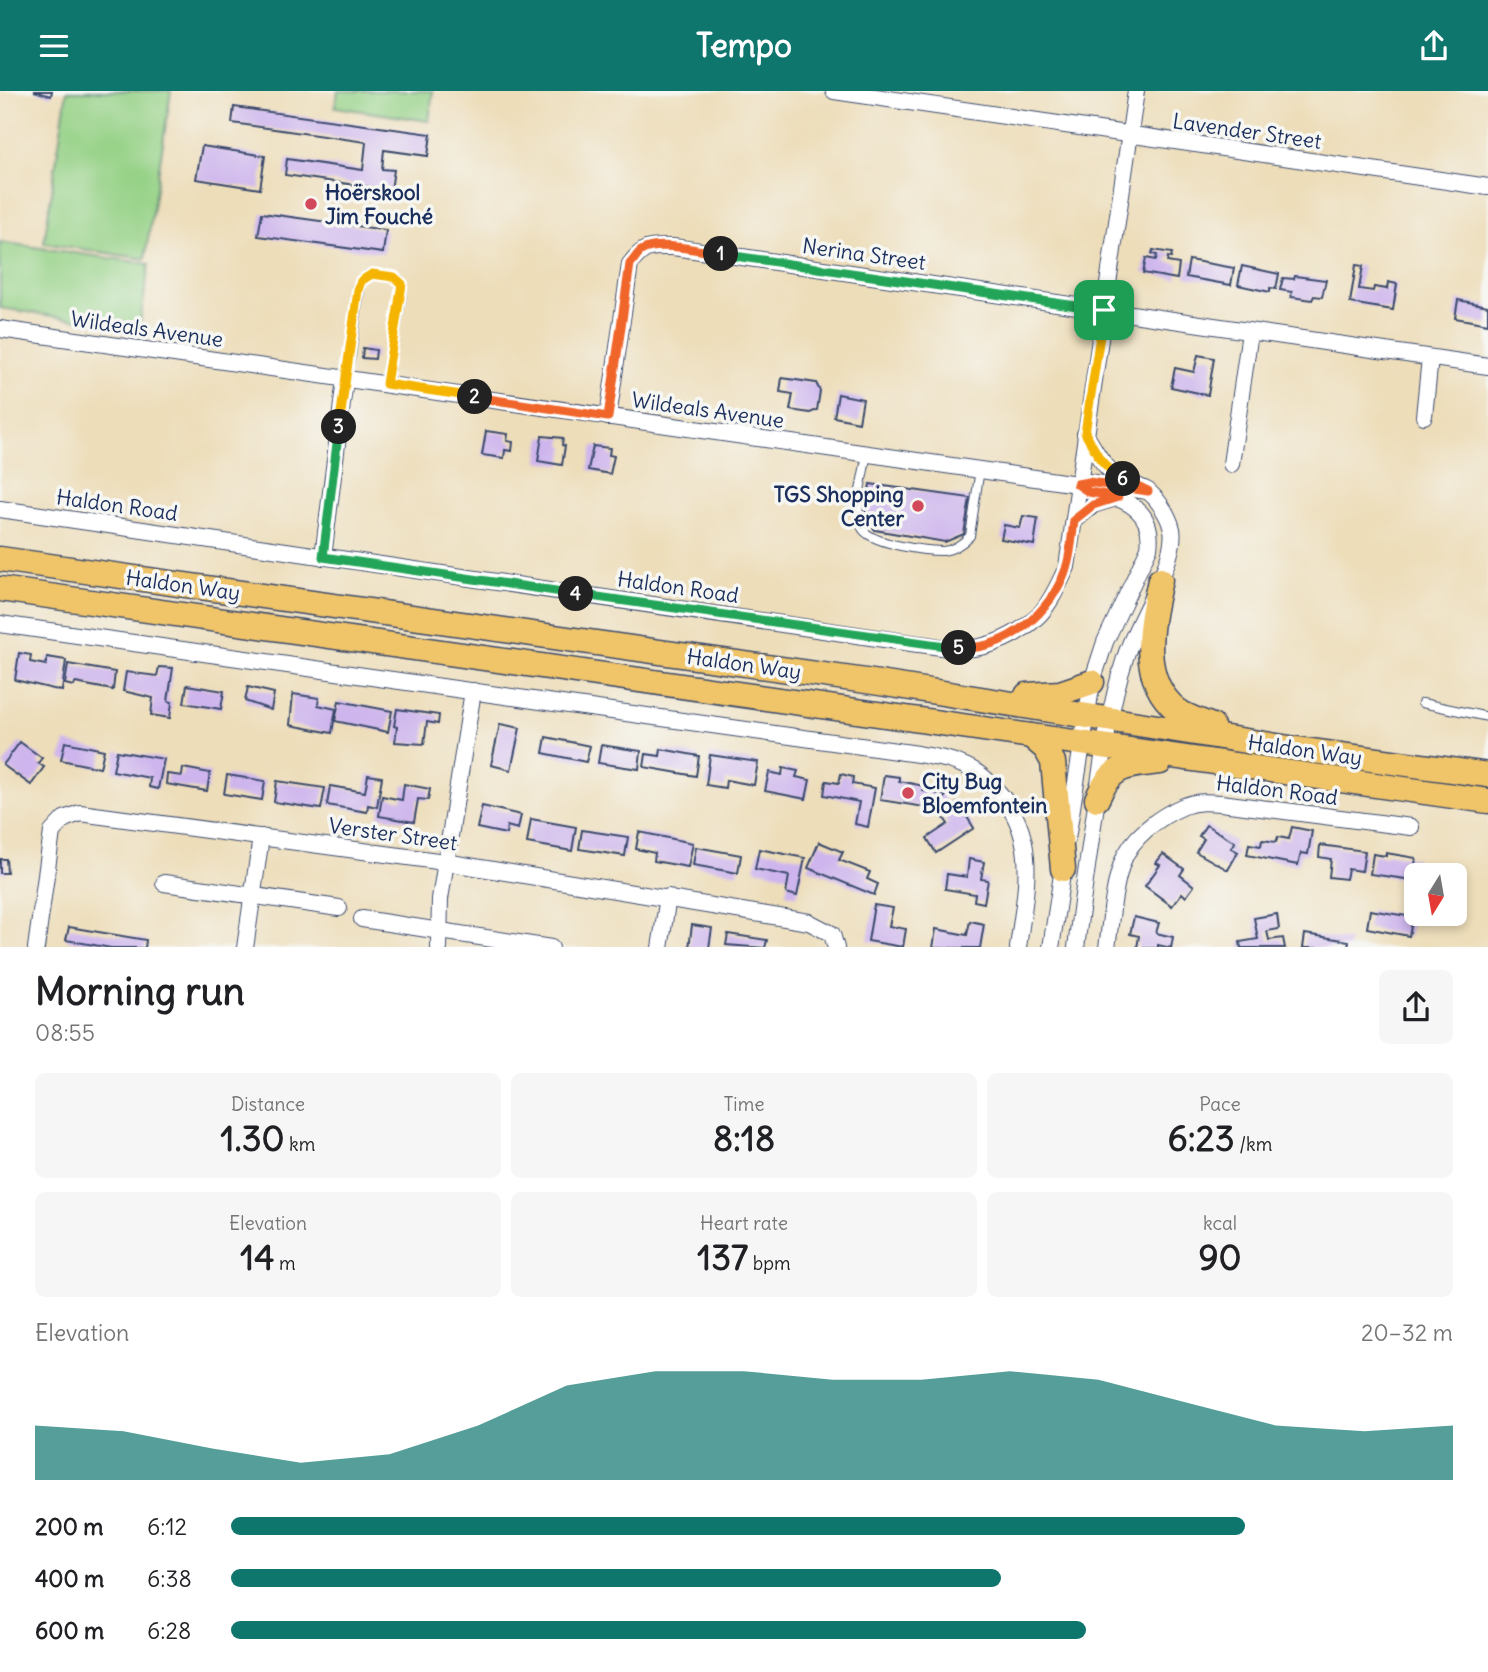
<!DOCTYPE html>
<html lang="en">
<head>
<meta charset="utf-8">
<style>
  body { margin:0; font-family:Delius,sans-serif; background:#f6f6f6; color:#202124; height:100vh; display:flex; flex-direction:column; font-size:26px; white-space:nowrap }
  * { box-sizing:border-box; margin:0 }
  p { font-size:23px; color:#757577 }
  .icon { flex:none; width:38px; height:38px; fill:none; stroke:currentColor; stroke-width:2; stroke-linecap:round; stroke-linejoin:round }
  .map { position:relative; height:856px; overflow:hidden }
  .sheet { display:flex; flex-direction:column; background:#fff; flex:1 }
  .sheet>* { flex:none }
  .needle { width:46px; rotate:191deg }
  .controls { position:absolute; left:1404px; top:772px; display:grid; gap:14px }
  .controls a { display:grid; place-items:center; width:63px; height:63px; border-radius:10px; background:#fff; box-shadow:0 4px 10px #0003; font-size:35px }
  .pin { position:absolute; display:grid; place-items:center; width:60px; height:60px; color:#fff; margin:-30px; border-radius:14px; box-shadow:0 4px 10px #0006 }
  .km { position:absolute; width:35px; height:35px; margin:-18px; border-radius:50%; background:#222; color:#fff; font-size:19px; line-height:35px; text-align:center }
  .round { display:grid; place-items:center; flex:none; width:74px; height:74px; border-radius:10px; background:#f6f6f6 }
  .headline { display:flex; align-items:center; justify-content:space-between; height:119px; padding:0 35px }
  h1 { font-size:38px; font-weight:800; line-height:52px }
  .stats { display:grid; grid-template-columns:repeat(3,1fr); gap:10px; height:119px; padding:7px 35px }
  .stats div { display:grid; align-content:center; border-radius:10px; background:#f6f6f6; text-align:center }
  .stats b { font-size:35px; font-weight:800 }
  .stats small { font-size:19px; font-weight:400 }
  .stats p { font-size:19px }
  .chart { height:196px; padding:14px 35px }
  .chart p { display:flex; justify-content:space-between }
  .chart svg { width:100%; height:126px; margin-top:7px; fill:#0f766e; opacity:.7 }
  ul { padding:0 35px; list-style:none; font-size:23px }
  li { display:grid; grid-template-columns:112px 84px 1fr; align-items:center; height:52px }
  li i { height:18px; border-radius:9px; background:#0f766e }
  header { display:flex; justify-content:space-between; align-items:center; height:91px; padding:0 35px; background:#0f766e; color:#fff; font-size:32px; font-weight:800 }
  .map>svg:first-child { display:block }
  .green { fill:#96d287; stroke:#588072; stroke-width:2 }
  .building { fill:#ceb5ed }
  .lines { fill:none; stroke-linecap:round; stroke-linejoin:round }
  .service-casing { stroke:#3a496c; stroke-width:10 }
  .minor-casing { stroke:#3a496c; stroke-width:18 }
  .trunk-casing { stroke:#3a496c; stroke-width:27 }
  .service { stroke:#fff; stroke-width:8 }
  .minor { stroke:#fff; stroke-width:16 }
  .trunk { stroke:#f0c469; stroke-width:24 }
  .split-1-casing { stroke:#fff; stroke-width:14 }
  .split-2-casing { stroke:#fff; stroke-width:14 }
  .split-3-casing { stroke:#fff; stroke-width:14 }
  .split-4-casing { stroke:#fff; stroke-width:14 }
  .split-5-casing { stroke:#fff; stroke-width:14 }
  .split-6-casing { stroke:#fff; stroke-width:14 }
  .split-7-casing { stroke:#fff; stroke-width:14 }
  .split-1 { stroke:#22a559; stroke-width:9 }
  .split-2 { stroke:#f0652b; stroke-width:9 }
  .split-3 { stroke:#f5b400; stroke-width:9 }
  .split-4 { stroke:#22a559; stroke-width:9 }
  .split-5 { stroke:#22a559; stroke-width:9 }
  .split-6 { stroke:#f0652b; stroke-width:9 }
  .split-7 { stroke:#f5b400; stroke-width:9 }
  .poi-dot { fill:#d1495b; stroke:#f6f6f2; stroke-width:2.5 }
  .labels { text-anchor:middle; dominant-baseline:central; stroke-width:7; stroke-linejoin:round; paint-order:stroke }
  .street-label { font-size:21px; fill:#1b2f5e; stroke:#f6f6f2 }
  .poi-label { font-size:21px; font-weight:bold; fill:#1b2f5e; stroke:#f6f6f2; text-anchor:start }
</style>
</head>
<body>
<header><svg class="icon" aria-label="menu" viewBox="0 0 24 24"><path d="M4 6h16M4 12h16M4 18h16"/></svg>Tempo<svg class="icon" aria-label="share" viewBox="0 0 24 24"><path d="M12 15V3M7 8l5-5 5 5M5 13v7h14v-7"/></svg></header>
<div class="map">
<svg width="1488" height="857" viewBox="0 0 1488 857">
  <rect width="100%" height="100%" fill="#f6f6f2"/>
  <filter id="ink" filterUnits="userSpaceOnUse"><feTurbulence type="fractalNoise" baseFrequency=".0143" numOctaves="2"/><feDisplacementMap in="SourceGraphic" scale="14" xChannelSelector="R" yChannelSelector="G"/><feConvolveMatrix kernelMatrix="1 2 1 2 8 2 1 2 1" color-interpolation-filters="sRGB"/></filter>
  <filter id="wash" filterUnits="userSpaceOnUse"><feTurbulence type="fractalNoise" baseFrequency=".00686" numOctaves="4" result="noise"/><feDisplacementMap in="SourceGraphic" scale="28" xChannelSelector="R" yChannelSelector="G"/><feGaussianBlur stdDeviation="1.57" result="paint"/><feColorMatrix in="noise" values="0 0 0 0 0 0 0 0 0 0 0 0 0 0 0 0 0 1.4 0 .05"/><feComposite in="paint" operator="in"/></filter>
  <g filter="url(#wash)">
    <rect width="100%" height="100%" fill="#edddb9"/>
    <g class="green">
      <path d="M67,0H171L145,168L44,152Z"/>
      <path d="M338,0H433L429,30L335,16Z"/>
      <path d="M0,151L149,173L139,238L0,217Z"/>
    </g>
    <g id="blocks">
      <g class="building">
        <path d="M34,0H52L51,5Z"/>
        <path d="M234,16L431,43L428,65L384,59L382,78L394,79L391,99L285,84L287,68L363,79L366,51L232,32Z"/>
        <path d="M202,55L265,65L260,98L196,88Z"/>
        <path d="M262,122L386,139L383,162L258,145Z"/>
        <path d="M1153,159L1172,162L1171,167L1168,166L1167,171L1179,173L1177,188L1143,182L1146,167L1156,169L1157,164L1152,163Z"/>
        <path d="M1189,169L1234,177L1231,194L1186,186Z"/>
        <path d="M1356,174L1363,175L1359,198L1373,200L1374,196L1387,198L1388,191L1397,193L1393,219L1350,212Z"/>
        <path d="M1242,175L1279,183L1276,198L1270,197V201L1238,194Z"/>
        <path d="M1295,185L1326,189L1322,206L1314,205L1312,209L1291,206L1292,201L1280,199L1283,187L1294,188Z"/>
        <path d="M1458,209L1488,215V233L1455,227Z"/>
        <path d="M363,257L376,259L375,268L362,267Z"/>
        <path d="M1198,264L1214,267L1208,304L1171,296L1175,277L1194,281Z"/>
        <path d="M782,287L816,292L820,300L817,319L810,322L790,319L793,303L780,301Z"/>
        <path d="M838,303L863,308L859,331L834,326Z"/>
        <path d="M486,340L508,343L507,350L513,351L512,360L505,359L504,367L482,364Z"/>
        <path d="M542,345L563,347L562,354L565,355L562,374L538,370Z"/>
        <path d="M593,355L610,357L609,364L614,365L610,383L588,379Z"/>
        <path d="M870,393L970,407L964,443L945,451L875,439L865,423Z"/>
        <path d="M1023,425L1038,427L1034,454L1001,448L1004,434L1020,437Z"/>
        <path d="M19,562L31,564L30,571L46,574L47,566L66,569L62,600L15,589Z"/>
        <path d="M68,573L115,581L113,599L75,592L74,595L65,593Z"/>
        <path d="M159,576L173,577L168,610L172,611L170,627L151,624L153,607L123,600L126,581L157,585Z"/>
        <path d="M187,594L224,600L221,618L184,612Z"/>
        <path d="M248,596L274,602L271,619L245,610Z"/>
        <path d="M293,603L319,607L318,614L336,618L332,642L290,634Z"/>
        <path d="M339,610L392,620L388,641L335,630Z"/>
        <path d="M397,618L439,624L438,633L427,631L424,653L395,651L397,636L394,635Z"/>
        <path d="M500,633L520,637L511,679L491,674Z"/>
        <path d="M546,646L590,655L586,671L543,662Z"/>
        <path d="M20,651L42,667L38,672L44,676L31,694L3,674Z"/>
        <path d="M65,651L104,659L100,677L61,669Z"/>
        <path d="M601,654L641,660L639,678L598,672Z"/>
        <path d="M661,658L699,665L696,685L644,676L646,663L660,665Z"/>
        <path d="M117,660L164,668L158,698L149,696L150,687L113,680Z"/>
        <path d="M710,664L758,671L754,694L726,689L725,697L706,694Z"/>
        <path d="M183,677L210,682L207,700L166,693L167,683L182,685Z"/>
        <path d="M783,677L798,680L796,686L810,689L806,708L765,700L769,681L782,684Z"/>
        <path d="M841,683L853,686L852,693L875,697L868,736L855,733L859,711L824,704L826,690L839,692Z"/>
        <path d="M227,684L265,690L262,709L224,703Z"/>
        <path d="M368,684L382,686L377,716L368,714L367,721L327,714L330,695L365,701Z"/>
        <path d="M884,684L899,686V690L924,695L923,700L946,704L937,718L880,709Z"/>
        <path d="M277,690L325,697L321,718L274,711Z"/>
        <path d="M404,693L430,698L428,709L418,708L414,731L379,725L382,705L402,709Z"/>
        <path d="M958,712L974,737L936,762L927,747L948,733L941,723Z"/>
        <path d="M482,715L521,724L518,738L507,735L506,743L477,737Z"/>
        <path d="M531,728L576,736L572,760L527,752Z"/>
        <path d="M1206,734L1235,751L1231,757L1238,761L1228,779L1196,761L1204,748L1199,745Z"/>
        <path d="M1292,736L1312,740L1308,763L1301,762L1298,774L1247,764L1249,753L1261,755L1262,749L1276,751L1278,746L1289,748Z"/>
        <path d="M582,739L628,746L625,765L579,758Z"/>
        <path d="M639,741L693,752L688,776L654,770L655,762L636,758Z"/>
        <path d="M819,751L843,761L839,769L870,781L867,788L878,793L874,804L808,777Z"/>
        <path d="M1320,754L1365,760L1362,780L1348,778L1346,788L1329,786L1331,768L1319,766Z"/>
        <path d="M696,756L741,764L738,782L693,774Z"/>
        <path d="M759,758L805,767L797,805L786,802L789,785L755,778Z"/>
        <path d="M1386,762L1416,767L1413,789L1370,783L1373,763L1386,765Z"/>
        <path d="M1163,763L1184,778L1180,784L1194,795L1186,806L1182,802L1172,815L1145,795L1160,774L1156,772Z"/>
        <path d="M0,768H6L7,782H0Z"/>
        <path d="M969,768L984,771L981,788L988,789L984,812L974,810L975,803L945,798L947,783L967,786Z"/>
        <path d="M874,814L893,817L889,835L906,838L903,856L868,850Z"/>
        <path d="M1370,819L1413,826L1409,845L1367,837Z"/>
        <path d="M1277,823L1279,838L1267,840L1269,849L1283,847L1285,857H1241L1240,851L1258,848L1254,827Z"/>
        <path d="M1134,826L1159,832L1156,842L1173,846L1171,857L1158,854V857H1137L1139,845L1130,843Z"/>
        <path d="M970,830L984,833L980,857H933L936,838L967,844Z"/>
        <path d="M692,834L712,837L709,857H689Z"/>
        <path d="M69,836L146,849L145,857H111L66,849Z"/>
        <path d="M728,843L767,849L765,857L726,854Z"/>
        <path d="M1305,843L1349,850L1348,857H1303Z"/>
      </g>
    </g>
  </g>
  <g filter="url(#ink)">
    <use href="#blocks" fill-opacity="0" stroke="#3a496c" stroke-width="2"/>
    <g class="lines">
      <g class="service-casing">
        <g id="service">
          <path d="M345,288L351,265L361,190L368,184H383L399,189L402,203L386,293"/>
          <path d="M867,362C864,383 853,417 862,437C870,453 925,460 943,460C953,459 963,452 970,445L980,378"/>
          <path d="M1422,612L1488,626"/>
        </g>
      </g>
      <g class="minor-casing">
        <g id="minor">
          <path d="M834,0L1488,96"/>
          <path d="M0,238L1077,393L1089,391L1148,400"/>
          <path d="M1424,325L1430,267"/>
          <path d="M608,326L630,173C645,154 650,156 673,156L1488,275"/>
          <path d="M1231,373L1250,241"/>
          <path d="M0,418L918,553C932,554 947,558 962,558C989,558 1021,543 1040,523C1052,510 1059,492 1067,476L1136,0"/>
          <path d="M1074,430L1093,414L1116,407"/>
          <path d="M323,466L345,288"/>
          <path d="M0,533C306,579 612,619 918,663C932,666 948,667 960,673C975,678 989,690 999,702C1040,748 1025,801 1018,857"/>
          <path d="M1067,748L1092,591L1105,551L1149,457C1154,422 1129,408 1098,402"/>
          <path d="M164,792L339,817"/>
          <path d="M362,828L551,857"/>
          <path d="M36,857L52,741L64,728L80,722L445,771L809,831L832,843L836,857"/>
          <path d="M245,857L261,746"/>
          <path d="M439,857L440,808L473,600"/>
          <path d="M660,857L668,806"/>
          <path d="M1051,857L1064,770"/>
          <path d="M1076,857C1082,809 1089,761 1096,714C1103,664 1110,614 1125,567C1135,533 1178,469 1172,438C1169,425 1157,406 1146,399C1136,394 1125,391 1117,385C1102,375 1094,357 1085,343"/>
          <path d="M1107,857C1111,829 1113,798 1122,772C1131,746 1160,725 1184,715C1196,710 1209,711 1221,712L1411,736"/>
        </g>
      </g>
      <g class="trunk-casing">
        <g id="trunk">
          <path d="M0,468L873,591L1290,657L1488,684"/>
          <path d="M1160,489C1151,531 1137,587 1177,619C1186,626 1200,630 1212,635"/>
          <path d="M0,498L1488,710"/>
          <path d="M1027,604L1060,602L1092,591"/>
          <path d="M1031,645L1046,658L1053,671L1063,778"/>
          <path d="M1097,708C1112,674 1125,675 1160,671"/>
        </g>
      </g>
      <use href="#service" class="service"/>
      <use href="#minor" class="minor"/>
      <use href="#trunk" class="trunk"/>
    </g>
  </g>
  <g class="lines" filter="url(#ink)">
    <g class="split-1-casing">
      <path id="split-1" d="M721,163L1104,219"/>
    </g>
    <g class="split-2-casing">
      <path id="split-2" d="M475,306L608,326L630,173C634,169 637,163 641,160C656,149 703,160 721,163"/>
    </g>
    <g class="split-3-casing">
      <path id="split-3" d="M339,336L358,199L361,190L372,183L394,186L402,193L386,293L475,306"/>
    </g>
    <g class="split-4-casing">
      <path id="split-4" d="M339,336L323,466L576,503"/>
    </g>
    <g class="split-5-casing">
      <path id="split-5" d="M576,503L959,557"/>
    </g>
    <g class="split-6-casing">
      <path id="split-6" d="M959,557C1008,559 1050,522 1066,478C1071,463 1072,445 1074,429L1093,414L1118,406L1089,401L1077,393L1089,391L1148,400L1123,388"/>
    </g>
    <g class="split-7-casing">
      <path id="split-7" d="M1104,219L1085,342L1100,368L1116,385L1123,388"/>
    </g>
    <use href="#split-1" class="split-1"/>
    <use href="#split-2" class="split-2"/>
    <use href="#split-3" class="split-3"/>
    <use href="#split-4" class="split-4"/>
    <use href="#split-5" class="split-5"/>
    <use href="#split-6" class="split-6"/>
    <use href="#split-7" class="split-7"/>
  </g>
  <g class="poi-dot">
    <circle cx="311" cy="113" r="7"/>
    <circle cx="918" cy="415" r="7"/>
    <circle cx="908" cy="702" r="7"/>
  </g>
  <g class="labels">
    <g class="street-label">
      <text transform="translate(1247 40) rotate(8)">Lavender Street</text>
      <text transform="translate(864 163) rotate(8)">Nerina Street</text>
      <text transform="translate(147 238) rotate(8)">Wildeals Avenue</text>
      <text transform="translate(708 319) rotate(8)">Wildeals Avenue</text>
      <text transform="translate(117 414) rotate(8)">Haldon Road</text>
      <text transform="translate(183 494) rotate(8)">Haldon Way</text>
      <text transform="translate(678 496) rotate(8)">Haldon Road</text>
      <text transform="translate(744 573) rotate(8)">Haldon Way</text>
      <text transform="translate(1305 659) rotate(8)">Haldon Way</text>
      <text transform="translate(1277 699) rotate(7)">Haldon Road</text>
      <text transform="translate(393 743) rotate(8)">Verster Street</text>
    </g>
    <g class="poi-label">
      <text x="325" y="101">Hoërskool<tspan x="325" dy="24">Jim Fouché</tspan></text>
      <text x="904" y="403" text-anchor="end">TGS Shopping<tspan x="904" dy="24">Center</tspan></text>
      <text x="922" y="690">City Bug<tspan x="922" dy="24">Bloemfontein</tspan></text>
    </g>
  </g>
</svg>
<div class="controls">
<a><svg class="needle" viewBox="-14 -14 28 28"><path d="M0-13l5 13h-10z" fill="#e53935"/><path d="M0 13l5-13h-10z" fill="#757577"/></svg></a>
</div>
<div class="pin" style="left:1104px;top:219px;background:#1e9e55"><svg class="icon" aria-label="arrive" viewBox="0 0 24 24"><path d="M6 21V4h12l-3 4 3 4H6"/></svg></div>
<b class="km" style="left:721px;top:163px">1</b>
<b class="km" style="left:475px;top:306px">2</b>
<b class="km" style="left:339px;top:336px">3</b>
<b class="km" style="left:576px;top:503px">4</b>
<b class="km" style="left:959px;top:557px">5</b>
<b class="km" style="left:1123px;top:388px">6</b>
</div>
<section class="sheet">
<div class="headline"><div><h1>Morning run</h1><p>08:55</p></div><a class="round"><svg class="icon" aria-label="share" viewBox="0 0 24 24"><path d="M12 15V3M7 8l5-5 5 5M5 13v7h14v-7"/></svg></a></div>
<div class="stats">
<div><p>Distance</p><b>1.30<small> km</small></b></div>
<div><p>Time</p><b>8:18</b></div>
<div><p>Pace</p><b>6:23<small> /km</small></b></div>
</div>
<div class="stats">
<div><p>Elevation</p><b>14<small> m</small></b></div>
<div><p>Heart rate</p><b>137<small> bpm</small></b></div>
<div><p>kcal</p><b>90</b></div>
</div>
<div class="chart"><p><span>Elevation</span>20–32 m</p>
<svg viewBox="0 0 160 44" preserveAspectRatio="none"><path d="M0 44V25L10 27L20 33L30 38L40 35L50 25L60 11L70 6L80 6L90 9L100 9L110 6L120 9L130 17L140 25L150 27L160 25V44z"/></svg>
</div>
<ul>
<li><b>200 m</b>6:12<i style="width:83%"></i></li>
<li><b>400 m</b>6:38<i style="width:63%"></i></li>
<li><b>600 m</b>6:28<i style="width:70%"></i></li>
</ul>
</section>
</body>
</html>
